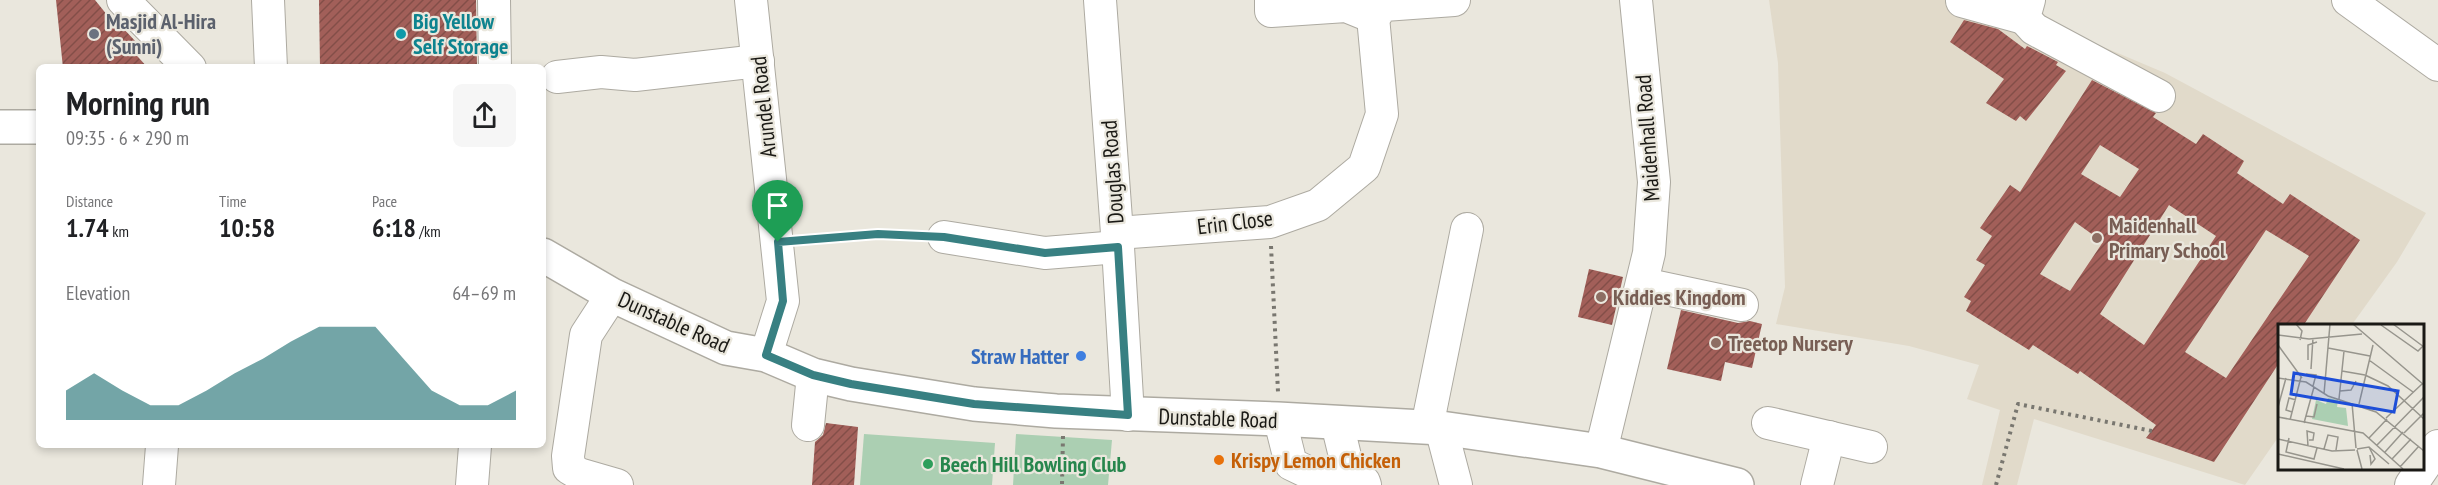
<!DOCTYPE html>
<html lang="en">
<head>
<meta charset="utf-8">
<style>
  body { margin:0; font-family:"PT Sans Narrow",sans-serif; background:#f6f6f6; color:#202124; height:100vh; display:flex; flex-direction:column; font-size:22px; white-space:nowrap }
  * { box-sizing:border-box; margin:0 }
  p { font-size:20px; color:#757577 }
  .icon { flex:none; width:33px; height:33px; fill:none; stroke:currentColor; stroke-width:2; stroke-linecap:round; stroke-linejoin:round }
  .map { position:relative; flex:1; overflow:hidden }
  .panel { position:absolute; left:36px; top:64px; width:510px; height:384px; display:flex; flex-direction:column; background:#fff; border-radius:9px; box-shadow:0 3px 9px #0003 }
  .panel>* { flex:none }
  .pin { position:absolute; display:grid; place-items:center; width:51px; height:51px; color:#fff; margin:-62px -26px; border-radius:50% 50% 50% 0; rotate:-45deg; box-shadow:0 0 6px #0007 }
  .pin .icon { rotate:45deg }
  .round { display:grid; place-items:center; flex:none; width:63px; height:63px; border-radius:9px; background:#f6f6f6 }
  .head { display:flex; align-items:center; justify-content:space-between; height:102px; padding:0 30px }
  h1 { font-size:33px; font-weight:600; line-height:45px }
  .figures { display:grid; grid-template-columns:repeat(3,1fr); gap:9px; height:102px; padding:6px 30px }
  .figures div { display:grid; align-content:center }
  .figures b { font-size:26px; font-weight:600 }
  .figures small { font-size:16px; font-weight:400 }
  .figures p { font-size:16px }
  .chart { height:168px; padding:12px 30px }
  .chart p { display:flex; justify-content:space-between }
  .chart svg { width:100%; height:108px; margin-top:6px; fill:#388082; opacity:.7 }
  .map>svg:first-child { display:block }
  .built { fill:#e1daca }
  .park { fill:#abcfb2 }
  .building { fill:url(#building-hatch); fill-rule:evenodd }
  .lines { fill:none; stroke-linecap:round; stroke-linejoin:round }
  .minor-casing { stroke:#adaaa1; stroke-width:34 }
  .major-casing { stroke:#adaaa1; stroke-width:36 }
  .path { stroke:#797770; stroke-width:4; stroke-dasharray:3 4.5; stroke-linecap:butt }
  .minor { stroke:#fff; stroke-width:32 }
  .major { stroke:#fff; stroke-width:33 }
  .route-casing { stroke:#fff; stroke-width:12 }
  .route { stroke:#388082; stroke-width:8 }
  .worship-dot { fill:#6b7280; stroke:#eae7dd; stroke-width:2 }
  .culture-dot { fill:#0f9aa8; stroke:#eae7dd; stroke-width:2 }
  .education-dot { fill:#8d6e63; stroke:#eae7dd; stroke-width:2 }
  .shop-dot { fill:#3f7fe0; stroke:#eae7dd; stroke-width:2 }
  .food-dot { fill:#e8710a; stroke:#eae7dd; stroke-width:2 }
  .leisure-dot { fill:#2e9e5b; stroke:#eae7dd; stroke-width:2 }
  .labels { text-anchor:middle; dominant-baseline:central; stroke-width:4.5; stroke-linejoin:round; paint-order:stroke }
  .worship-label { font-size:22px; font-weight:bold; fill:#5b616d; stroke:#eae7dd; text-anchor:start }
  .culture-label { font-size:22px; font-weight:bold; fill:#0d838f; stroke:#eae7dd; text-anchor:start }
  .street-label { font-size:22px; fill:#1a1915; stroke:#eae7dd }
  .education-label { font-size:22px; font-weight:bold; fill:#785e54; stroke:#eae7dd; text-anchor:start }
  .shop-label { font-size:22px; font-weight:bold; fill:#366cbe; stroke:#eae7dd; text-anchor:end }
  .food-label { font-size:22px; font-weight:bold; fill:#c56008; stroke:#eae7dd; text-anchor:start }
  .leisure-label { font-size:22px; font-weight:bold; fill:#27864d; stroke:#eae7dd; text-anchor:start }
  .inset-road { fill:none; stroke:#97958d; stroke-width:1.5 }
  .view { fill:#1d4ed8; fill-opacity:0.15; stroke:#1d4ed8; stroke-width:3 }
  .inset-edge { fill:none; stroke:#1a1915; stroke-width:3 }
</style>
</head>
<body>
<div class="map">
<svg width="2438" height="485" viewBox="0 0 2438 485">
  <defs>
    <pattern id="building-hatch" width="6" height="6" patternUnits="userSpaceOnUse" patternTransform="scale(1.5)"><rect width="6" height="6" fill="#a25f59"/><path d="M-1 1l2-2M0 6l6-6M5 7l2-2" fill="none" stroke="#834e48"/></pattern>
  </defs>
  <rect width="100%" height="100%" fill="#eae7dd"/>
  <path class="built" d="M1769,0H2042L2043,13L2056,27L2165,73L2426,213L2397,262L2351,326H2279V436L2245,485L2034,419L2017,485H1982L2000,410L1967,399L1979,365L1909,346L1776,324L1785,287L1778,63Z"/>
  <g class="park">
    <path d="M864,434L995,443L992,485H860Z"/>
    <path d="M1016,434L1112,440L1108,485H1013Z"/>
  </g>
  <g class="building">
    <path d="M56,0H95L120,31L123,28L136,42L130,48L148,68H63Z"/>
    <path d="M319,0H476L477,68H320Z"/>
    <path d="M1964,20L1998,29L2025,49L2027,46L2058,62L2056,65L2066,71L2026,121L2020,116L2016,121L1986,103L2004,79L1950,42Z"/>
    <path d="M2092,80L2156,113L2153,117L2196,144L2203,134L2244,161L2237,173L2283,204L2290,194L2360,240L2303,326H2279V363L2214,462L2146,438L2156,425L2080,371L2078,374L2033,345L2029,350L1966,311L1971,301L1964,297L1985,265L1976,260L1992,236L1980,228L2010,185L2020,192ZM2100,145L2139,169L2120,197L2081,174ZM2169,205L2216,236L2144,345L2100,314ZM2075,222L2103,242L2070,291L2040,274ZM2266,230L2309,256L2226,378L2185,352Z"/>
    <path d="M1589,269L1623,277L1612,325L1578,317Z"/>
    <path d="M1681,310L1738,323L1750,321L1762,324L1752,368L1725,362L1721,381L1667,369Z"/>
    <path d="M826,423L858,427L854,485H812L815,442L823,435Z"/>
  </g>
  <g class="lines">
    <g class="minor-casing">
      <g id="minor">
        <path d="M123,0L190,68"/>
        <path d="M268,0L271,68"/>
        <path d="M494,0L495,68"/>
        <path d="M751,0L783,301L766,355"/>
        <path d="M1100,0L1118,247L1128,415"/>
        <path d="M1271,0V11L1346,6L1373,17"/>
        <path d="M2029,0L2024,18L2034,29L2159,96"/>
        <path d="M2348,0L2438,65"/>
        <path d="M1962,1L2024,18"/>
        <path d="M1373,17L1384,5L1454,0"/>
        <path d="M557,77L601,72L635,75L758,61"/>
        <path d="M1117,233L1270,222L1318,205L1364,167L1382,114L1373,17"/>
        <path d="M944,237L1045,253L1118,247"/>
        <path d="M1643,284L1742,305"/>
        <path d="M612,295L586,335L568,456L569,468L579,474L617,485"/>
        <path d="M1280,420L1291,464L1318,477H1350"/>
        <path d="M1337,423L1350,477L1364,482L1365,485"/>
        <path d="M1768,423L1871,447"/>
        <path d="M808,425L813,375"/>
        <path d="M1427,427L1467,229"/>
        <path d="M1441,428L1456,485"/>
        <path d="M1601,451L1649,253L1654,182L1636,0"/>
        <path d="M159,485L162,446"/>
        <path d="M472,485L475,446"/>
        <path d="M1817,485L1829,437"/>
        <path d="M2411,485L2438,446"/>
      </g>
    </g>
    <g class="major-casing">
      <g id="major">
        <path d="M0,127H39"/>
        <path d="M543,255L612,295L726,348L766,355L813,375L851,384L974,404L1056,411L1278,419L1441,428L1601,451L1737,485"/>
      </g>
    </g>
    <g class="path">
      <path d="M803,240L878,234L918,236"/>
      <path d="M1271,246L1278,392"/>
      <path d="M1062,484L1063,436"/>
      <path d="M1996,485L2018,404L2152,431"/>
    </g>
    <use href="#minor" class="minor"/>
    <use href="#major" class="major"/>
  </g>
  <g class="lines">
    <g class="route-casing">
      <path id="route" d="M878,234L944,237L1045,253L1118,247L1128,415L974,404L851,384L813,375L766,355L783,301L778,242Z"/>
    </g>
    <use href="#route" class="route"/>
  </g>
  <circle class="worship-dot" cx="94" cy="34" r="6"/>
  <circle class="culture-dot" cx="401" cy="34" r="6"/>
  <g class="education-dot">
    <circle cx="2097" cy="238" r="6"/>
    <circle cx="1601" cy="297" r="6"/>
    <circle cx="1716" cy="343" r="6"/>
  </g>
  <circle class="shop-dot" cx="1081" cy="356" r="6"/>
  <circle class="food-dot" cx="1219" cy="460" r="6"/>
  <circle class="leisure-dot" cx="928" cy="464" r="6"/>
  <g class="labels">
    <g class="worship-label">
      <text x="106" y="21">Masjid Al-Hira<tspan x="106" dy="25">(Sunni)</tspan></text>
    </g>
    <g class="culture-label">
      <text x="413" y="21">Big Yellow<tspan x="413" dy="25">Self Storage</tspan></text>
    </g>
    <g class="street-label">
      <text transform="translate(763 107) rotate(-96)">Arundel Road</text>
      <text transform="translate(1647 138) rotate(-94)">Maidenhall Road</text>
      <text transform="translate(1112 172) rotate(-94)">Douglas Road</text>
      <text transform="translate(1235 222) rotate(-7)">Erin Close</text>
      <text transform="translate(674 322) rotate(24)">Dunstable Road</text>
      <text transform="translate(1218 418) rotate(2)">Dunstable Road</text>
    </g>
    <g class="education-label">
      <text x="2109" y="225">Maidenhall<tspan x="2109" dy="25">Primary School</tspan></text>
      <text x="1613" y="297">Kiddies Kingdom</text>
      <text x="1728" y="343">Treetop Nursery</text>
    </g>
    <g class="shop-label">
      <text x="1069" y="356">Straw Hatter</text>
    </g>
    <g class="food-label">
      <text x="1231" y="460">Krispy Lemon Chicken</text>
    </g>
    <g class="leisure-label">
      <text x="940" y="464">Beech Hill Bowling Club</text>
    </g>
  </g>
  <g transform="translate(2278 324)">
    <rect width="146" height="146" fill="#eae7dd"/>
    <path d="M50,74L60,76L59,83L68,84L70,102L34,95L38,76L48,80Z" fill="#abcfb2"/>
    <path class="inset-road" d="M18,0L24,7L22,16M75,0L146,61M115,0L146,23M103,1L140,27L145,22M0,11L31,15L84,10M0,21L24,54M50,24L92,32M30,36V21L39,18M91,36L135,68M33,45L35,14M64,47L87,51M28,50L38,51L35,62M87,51L110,62L146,95M0,54L28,58L50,72L98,88L146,127M62,67L73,66L78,57M46,70L52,0M61,75L66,27M74,79L78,124M81,80L95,21M0,83L8,54M14,88L8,86L11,74L18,76M28,92L36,93L39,80M0,93L85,109L125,145M108,94L144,60M12,96L23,53M26,99L36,63M126,109L146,89M11,114L8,128L36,135L39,124M91,114L109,95M0,115L54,127L77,126M99,121L146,73M30,122L29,107L36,109L35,116H31M91,123L111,140M46,125L50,111L60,113L58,126M79,125L91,123L97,135L93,140L92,131M79,126L84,145M107,128L125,108M0,130L66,145M114,135L133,115M122,143L141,122"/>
    <path class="view" d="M16,49L120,67L116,88L13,70Z"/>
    <rect width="146" height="146" class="inset-edge"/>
  </g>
</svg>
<div class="pin" style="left:778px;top:242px;background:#1e9e55"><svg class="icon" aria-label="arrive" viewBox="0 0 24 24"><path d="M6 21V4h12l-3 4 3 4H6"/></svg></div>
<section class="panel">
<div class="head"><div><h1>Morning run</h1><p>09:35 · 6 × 290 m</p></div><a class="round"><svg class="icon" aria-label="share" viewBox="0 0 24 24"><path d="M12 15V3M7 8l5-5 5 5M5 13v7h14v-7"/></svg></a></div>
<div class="figures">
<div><p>Distance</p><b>1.74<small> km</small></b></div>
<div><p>Time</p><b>10:58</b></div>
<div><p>Pace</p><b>6:18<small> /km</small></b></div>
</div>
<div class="chart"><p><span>Elevation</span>64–69 m</p>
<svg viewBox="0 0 160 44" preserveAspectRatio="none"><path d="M0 44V32L10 25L20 32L30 38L40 38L50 32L60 25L70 19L80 12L90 6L100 6L110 6L120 19L130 32L140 38L150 38L160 32V44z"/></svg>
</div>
</section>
</div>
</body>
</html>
